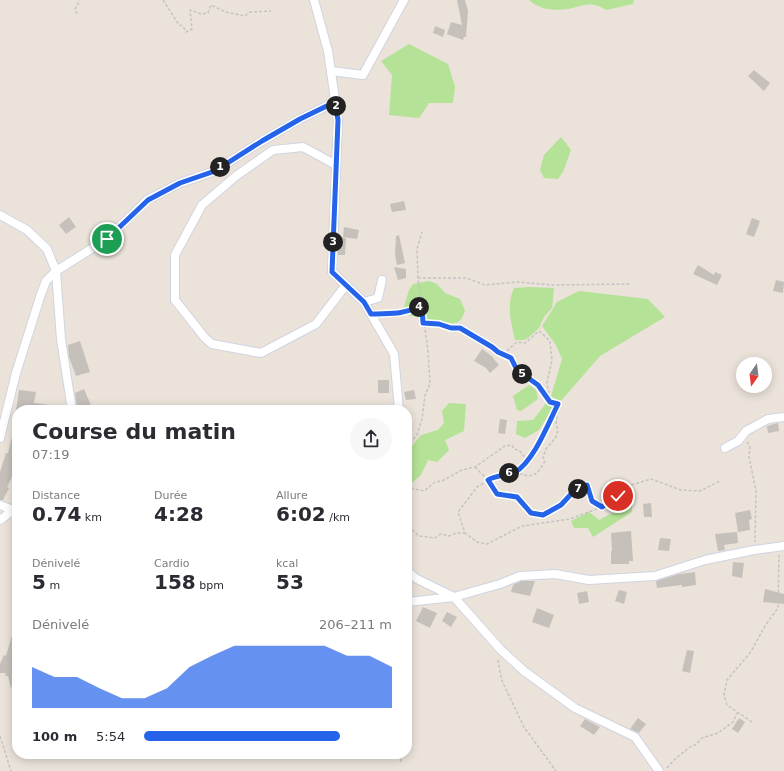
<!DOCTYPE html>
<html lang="fr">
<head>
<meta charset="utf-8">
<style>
  body { margin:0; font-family:"DejaVu Sans",sans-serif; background:#f7f7f7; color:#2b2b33; height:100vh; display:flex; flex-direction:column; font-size:15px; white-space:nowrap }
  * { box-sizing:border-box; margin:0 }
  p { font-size:13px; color:#7c7c81 }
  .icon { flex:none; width:22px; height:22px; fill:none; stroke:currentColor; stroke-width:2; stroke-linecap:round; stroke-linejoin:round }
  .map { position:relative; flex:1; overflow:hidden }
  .sheet { position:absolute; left:12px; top:405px; width:400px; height:354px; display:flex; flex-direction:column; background:#fff; border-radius:16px; box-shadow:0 2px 10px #0003 }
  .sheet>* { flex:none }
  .needle { width:26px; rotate:194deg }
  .controls { position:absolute; left:736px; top:357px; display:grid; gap:8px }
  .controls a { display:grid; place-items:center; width:36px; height:36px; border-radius:50%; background:#fff; box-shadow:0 2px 10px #0003; font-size:20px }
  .pin { position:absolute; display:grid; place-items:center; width:34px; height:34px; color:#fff; margin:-17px; border:2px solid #fff; border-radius:50%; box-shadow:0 1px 4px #0007 }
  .km { position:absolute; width:20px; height:20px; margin:-10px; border-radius:50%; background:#222; color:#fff; font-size:11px; line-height:20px; text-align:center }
  .round { display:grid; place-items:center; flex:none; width:42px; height:42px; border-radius:21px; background:#f7f7f7 }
  .headline { display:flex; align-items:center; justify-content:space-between; height:68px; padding:0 20px }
  h1 { font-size:22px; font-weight:800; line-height:30px }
  .figures { display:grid; grid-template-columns:repeat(3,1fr); gap:6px; height:68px; padding:4px 20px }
  .figures div { display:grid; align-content:center }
  .figures b { font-size:20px; font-weight:800 }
  .figures small { font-size:11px; font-weight:400 }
  .figures p { font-size:11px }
  .chart { height:112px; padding:8px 20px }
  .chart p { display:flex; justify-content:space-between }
  .chart svg { width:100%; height:72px; margin-top:4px; fill:#2563eb; opacity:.7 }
  ul { padding:0 20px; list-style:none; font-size:13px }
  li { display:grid; grid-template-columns:64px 48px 1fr; align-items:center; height:30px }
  li i { height:10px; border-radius:5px; background:#2563eb }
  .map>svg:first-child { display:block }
  .green { fill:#b4e296 }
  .building { fill:#c6c0ba }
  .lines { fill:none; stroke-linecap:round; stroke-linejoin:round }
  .minor-casing { stroke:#cfd4e1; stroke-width:10 }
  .path { stroke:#c3c3c3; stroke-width:1.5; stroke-dasharray:3 2; stroke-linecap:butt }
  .minor { stroke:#fff; stroke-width:8 }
  .route-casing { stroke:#fff; stroke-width:8 }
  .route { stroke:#2563eb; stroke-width:5 }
</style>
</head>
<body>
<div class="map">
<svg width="784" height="771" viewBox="0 0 784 771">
  <rect width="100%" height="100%" fill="#ebe3da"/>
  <g class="green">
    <path d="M529,0H634L633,4L606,10C591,0 583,6 568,9C554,11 540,10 529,0Z"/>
    <path d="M409,44L448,64L455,87L453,103H429L419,118L389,115L392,75L381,61Z"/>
    <path d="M561,137L571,150L563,172L558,179L544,178L540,170L544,155Z"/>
    <path d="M429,281L437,284L445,293L460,299L465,311C463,315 462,320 458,322C448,326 415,316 402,314L409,290L413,284Z"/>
    <path d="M530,287L554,288L552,308L544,317L539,328L528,338L524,340H515C511,322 506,305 514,288Z"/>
    <path d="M579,291L648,299L665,317L600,356L560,402L551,396L562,359L556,345L542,326L557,302Z"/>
    <path d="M529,385L536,390L538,399L521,411L517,410L513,396Z"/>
    <path d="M547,402L554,406L539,430L525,438L516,434L517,421L533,420Z"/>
    <path d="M449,403L466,404L464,431L445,440L449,450L437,462L428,460L421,475L407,487V452L421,435L438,430L444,423L442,411Z"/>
    <path d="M625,500L632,501V512L593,537L588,528H574L571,521L589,512L599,520L616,511Z"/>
  </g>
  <g class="building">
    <path d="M457,0H465L468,11L466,37H464L463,40L447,34L451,22L462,25Z"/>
    <path d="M435,26L445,30L443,37L433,33Z"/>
    <path d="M754,70L770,83L764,91L748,76Z"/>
    <path d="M404,201L406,210L392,212L390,204Z"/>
    <path d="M69,217L76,227L66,234L59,225Z"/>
    <path d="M752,218L760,221L754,237L746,234Z"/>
    <path d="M344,227L359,230L357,239L343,237Z"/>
    <path d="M399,235L405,263L397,265L395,255L396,236Z"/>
    <path d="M339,237L346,238L345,255H338Z"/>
    <path d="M698,265L714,275L715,272L722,275L717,285L693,274Z"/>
    <path d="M394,267L406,269V278L398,280Z"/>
    <path d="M776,280L784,282L783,293L773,291Z"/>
    <path d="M80,341L90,372L76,376L69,357L68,345Z"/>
    <path d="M482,349L493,357V358L499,365L490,373L486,368L474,361Z"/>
    <rect x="378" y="380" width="11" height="13"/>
    <path d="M84,389L93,410H79L77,407L75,393Z"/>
    <path d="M19,390L36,392L34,403L50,405V410H16Z"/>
    <path d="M414,390L416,399L406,400L404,392Z"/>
    <path d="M500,419L507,420L505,434L498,433Z"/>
    <path d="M778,423L779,431L768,433L767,426Z"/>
    <path d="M14,428H17V467L7,487L9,488L3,500H0V472L6,453H8Z"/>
    <path d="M651,503L652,517H644L643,504Z"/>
    <path d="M750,510L752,519L749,520L750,530L738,532L735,513Z"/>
    <path d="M631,531L633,561H629V564H611V551H612L611,533Z"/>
    <path d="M737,532L738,543L724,545L725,550L718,551L715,534Z"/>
    <path d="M660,538L671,539L669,551L658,550Z"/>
    <path d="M733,562L744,563L742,578L732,576Z"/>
    <path d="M695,572L696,585L682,587V585L657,588L656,581L679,574Z"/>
    <path d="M521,581H535L530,596L511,592L513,585Z"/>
    <path d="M765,589L784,594V604L763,602Z"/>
    <path d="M619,590L627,592L624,604L615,601Z"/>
    <path d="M587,591L589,602L579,604L577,593Z"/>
    <path d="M423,607L437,613L430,628L416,621Z"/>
    <path d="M537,608L554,615L549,628L532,622Z"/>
    <path d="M447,612L457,617L451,627L442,621Z"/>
    <path d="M15,625H17V656L13,669H16L11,689L8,676H5L6,673H0V664L4,655L6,656Z"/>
    <path d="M687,650L694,651L690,673L682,671Z"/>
    <path d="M638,718L646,724L639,733L630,729Z"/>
    <path d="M739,718L745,722L738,733L732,729Z"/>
    <path d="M585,719L600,727L594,735L580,726Z"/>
  </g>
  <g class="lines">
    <g class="minor-casing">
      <g id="minor">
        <path d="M314,0L328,51L338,120L332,272L364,302L394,354L399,410"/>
        <path d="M331,71L363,75L404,0"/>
        <path d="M336,165L303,147L273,150L236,176L202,205L175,255V300L205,338L212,344L261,353L316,324L346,285"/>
        <path d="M0,215L27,230L47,249L56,271L61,339L72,410"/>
        <path d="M364,302L378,298L382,280"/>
        <path d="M0,438L16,373L41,294L46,281L56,271L107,239L147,200L180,183L215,171L262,141L300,119L335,102"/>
        <path d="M725,448L738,441L746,431L768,419L784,417"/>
        <path d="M0,505L13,510"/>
        <path d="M0,520L13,510L17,511"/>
        <path d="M407,571L417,579L454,597L501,650L524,671L575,708L635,737L659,771"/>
        <path d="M407,602L454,597L500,584L520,576L555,574L589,580L655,576L705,560L754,550L784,546"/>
      </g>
    </g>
    <g class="path">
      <path d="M163,0L179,25L183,26L186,32L192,29L190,10L202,14L208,13L211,5L226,12L245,16L250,12L271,11"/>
      <path d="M77,14L75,9L80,0"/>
      <path d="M418,278H466L485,285L518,282L552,285L630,284"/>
      <path d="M381,314C397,315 407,312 422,306"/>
      <path d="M423,323L439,324L451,328H460L493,347L498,352L511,358L517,370L539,385L549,400"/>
      <path d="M503,354L517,342L525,343L539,331L550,341L552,360L547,382L550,402L558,404L532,456L515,471L494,477L477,487L458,512L465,533L477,542L487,544L522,526L570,519L602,507L618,496L631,485L651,479L681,490L700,491L720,481"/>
      <path d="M747,442L750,446L749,457L756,491L755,542"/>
      <path d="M407,447L417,435L422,419L425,395L430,384L428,351L418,278L417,249L422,232"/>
      <path d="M475,467L488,480L497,494L517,497L531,513L543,515L561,505L573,492L587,485L592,501L601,507"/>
      <path d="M515,471C531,480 537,476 545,461L543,457L546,449L556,437L558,430L556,424L558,405"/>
      <path d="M407,491L410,488L424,491L435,482L442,481L462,470L475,467L505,446L512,445L514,449L519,450L527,460"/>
      <path d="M407,511L410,528L419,536L435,538L441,534L449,536L456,533H465"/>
      <path d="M498,660L502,681L524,727L556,771"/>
      <path d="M752,722L727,705L724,695L727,680L750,653L765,626L778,608L779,555"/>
      <path d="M0,736L11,771"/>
      <path d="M400,754L401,762"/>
      <path d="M667,768L676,758L690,747L695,745L702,738L718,733L733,722L737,713"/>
    </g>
    <use href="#minor" class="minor"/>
  </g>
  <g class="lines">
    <g class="route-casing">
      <path id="route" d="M107,239L148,200L180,183L215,171L262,141L300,119L335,102L338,120L332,272L364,302L371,314C394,313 399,315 422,306L423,323L439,324L451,328H460L492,347L498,352L511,358L517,370L538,385L550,402L558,404C549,422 533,463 515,472C506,476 496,475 488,480L497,494L517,497L531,513L543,515L561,505L573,492L587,485L592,501L602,507L618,496"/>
    </g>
    <use href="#route" class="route"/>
  </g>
</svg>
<div class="controls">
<a><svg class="needle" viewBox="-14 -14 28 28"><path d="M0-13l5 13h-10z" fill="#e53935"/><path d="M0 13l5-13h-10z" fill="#7c7c81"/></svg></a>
</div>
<div class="pin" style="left:107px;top:239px;background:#1e9e55"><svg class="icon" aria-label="arrive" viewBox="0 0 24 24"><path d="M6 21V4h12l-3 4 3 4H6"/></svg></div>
<div class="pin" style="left:618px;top:496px;background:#d93025"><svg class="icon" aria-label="check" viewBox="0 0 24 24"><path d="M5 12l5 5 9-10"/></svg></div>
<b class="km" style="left:220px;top:167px">1</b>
<b class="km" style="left:336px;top:106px">2</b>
<b class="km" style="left:333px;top:242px">3</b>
<b class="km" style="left:419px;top:307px">4</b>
<b class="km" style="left:522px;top:374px">5</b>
<b class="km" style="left:509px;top:473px">6</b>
<b class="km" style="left:578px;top:489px">7</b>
<section class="sheet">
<div class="headline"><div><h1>Course du matin</h1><p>07:19</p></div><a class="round"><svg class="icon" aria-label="share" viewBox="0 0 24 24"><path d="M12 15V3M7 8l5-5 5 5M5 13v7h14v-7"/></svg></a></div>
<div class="figures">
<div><p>Distance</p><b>0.74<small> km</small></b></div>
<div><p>Durée</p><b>4:28</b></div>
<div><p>Allure</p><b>6:02<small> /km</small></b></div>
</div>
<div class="figures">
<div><p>Dénivelé</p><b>5<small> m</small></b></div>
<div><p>Cardio</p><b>158<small> bpm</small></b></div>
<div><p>kcal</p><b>53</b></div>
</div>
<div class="chart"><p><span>Dénivelé</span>206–211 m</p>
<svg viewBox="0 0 160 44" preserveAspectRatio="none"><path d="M0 44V19L10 25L20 25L30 32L40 38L50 38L60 32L70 19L80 12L90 6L100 6L110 6L120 6L130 6L140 12L150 12L160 19V44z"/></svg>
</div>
<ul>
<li><b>100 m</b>5:54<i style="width:79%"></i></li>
</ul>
</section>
</div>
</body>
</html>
